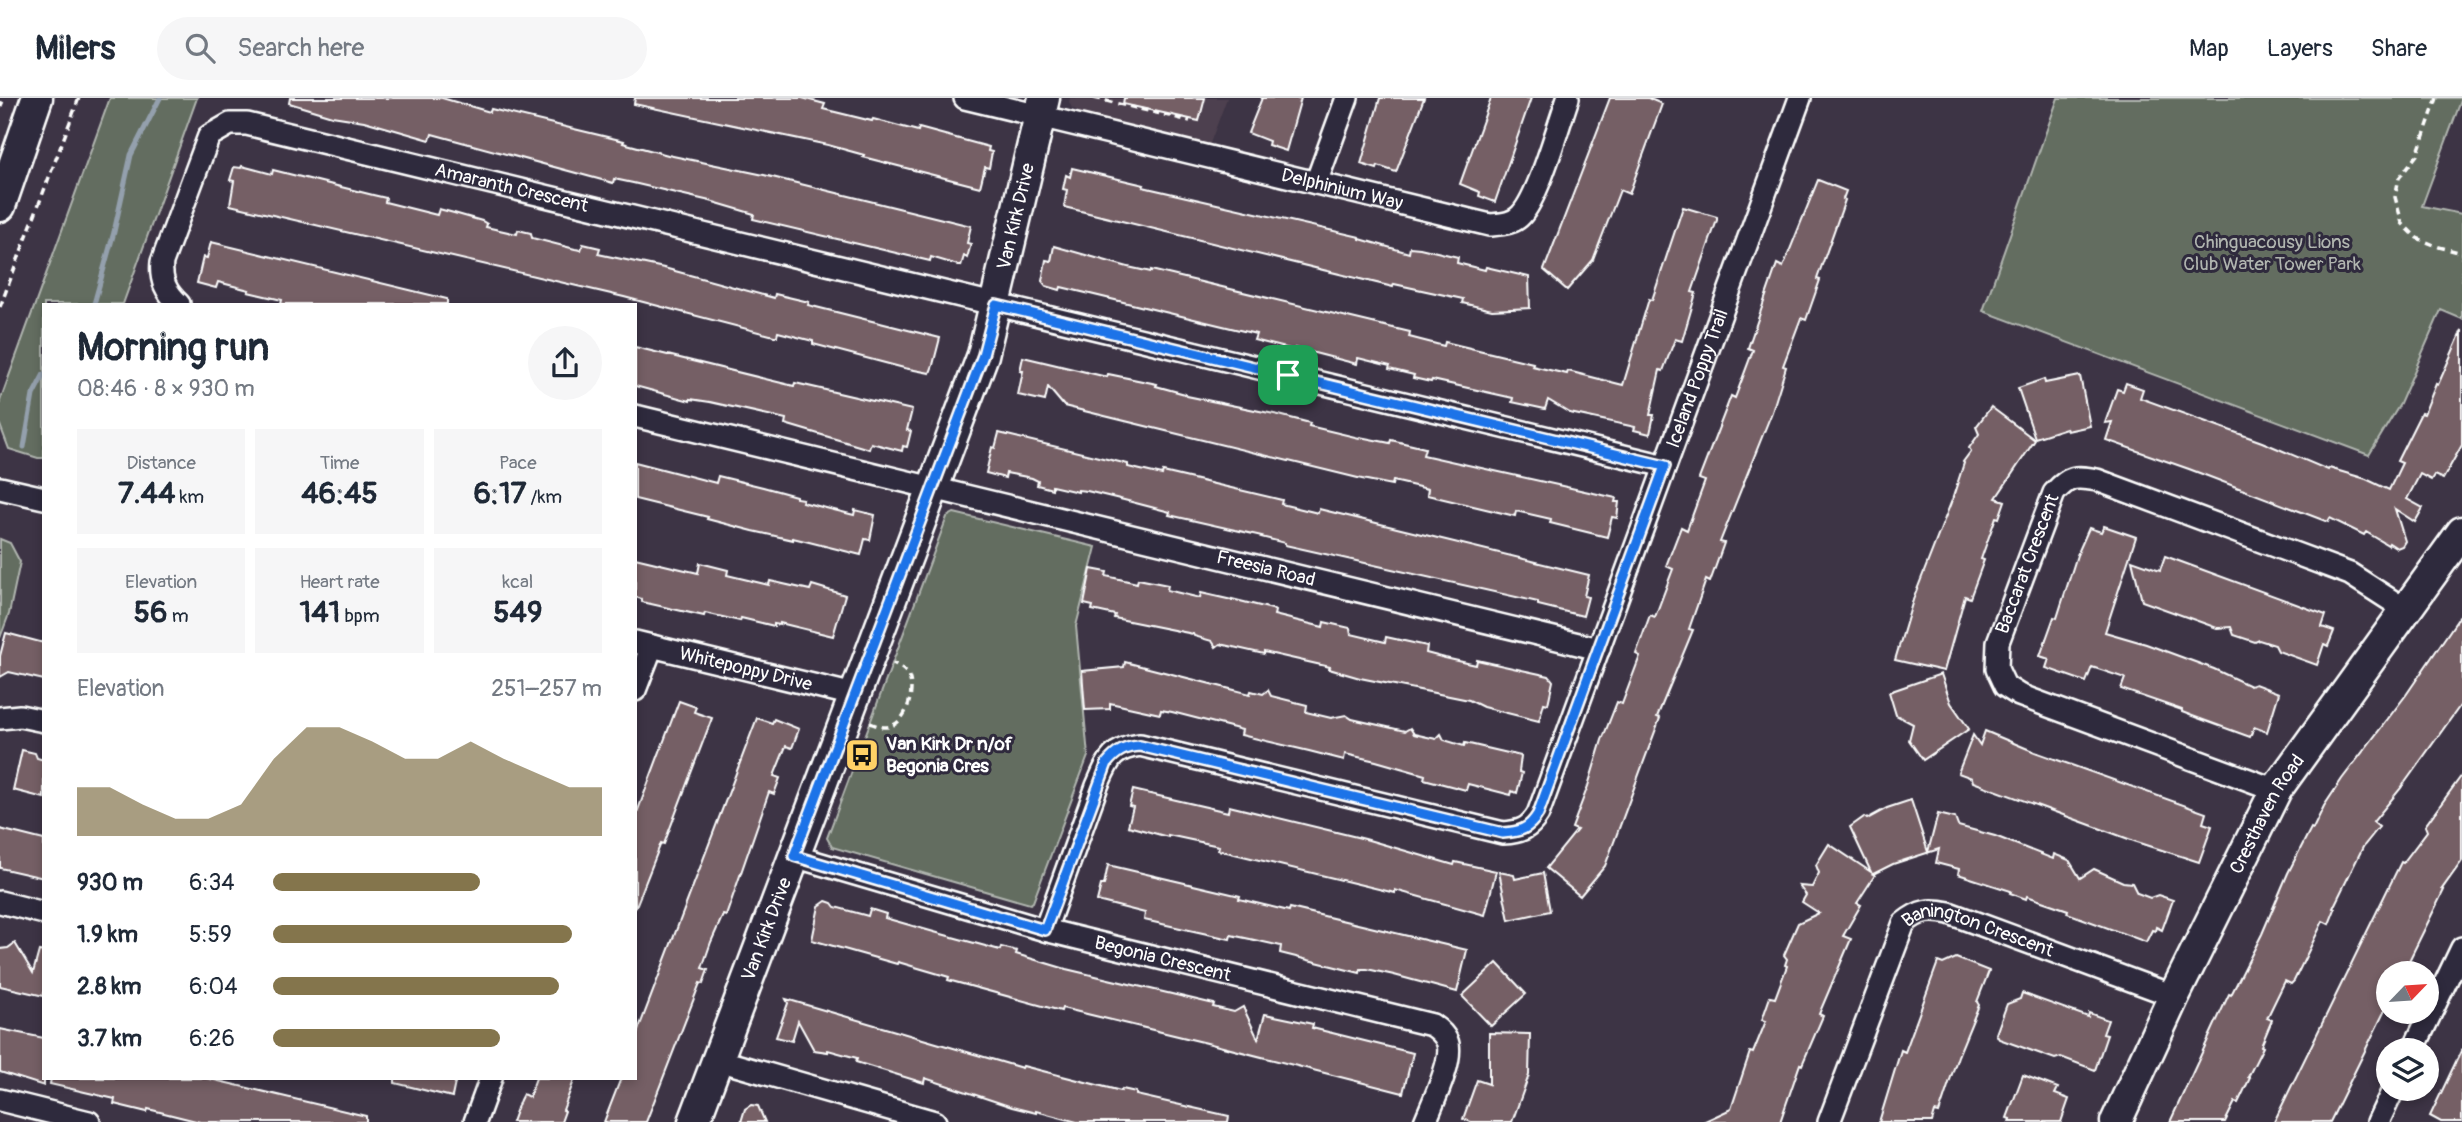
<!DOCTYPE html>
<html lang="en">
<head>
<meta charset="utf-8">
<style>
  body { margin:0; font-family:Pangolin,sans-serif; background:#f6f6f7; color:#1f2937; height:100vh; display:flex; flex-direction:column; font-size:26px; white-space:nowrap }
  * { box-sizing:border-box; margin:0 }
  p { font-size:23px; color:#747a83 }
  .icon { flex:none; width:38px; height:38px; fill:none; stroke:currentColor; stroke-width:2; stroke-linecap:round; stroke-linejoin:round }
  .map { position:relative; flex:1; overflow:hidden }
  .drawer { position:absolute; left:42px; top:205px; width:595px; height:777px; display:flex; flex-direction:column; background:#fff; border-radius:0px; box-shadow:0 4px 10px #0003 }
  .drawer>* { flex:none }
  .needle { width:46px; rotate:65deg }
  .tools { position:absolute; left:2376px; top:863px; display:grid; gap:14px }
  .tools a { display:grid; place-items:center; width:63px; height:63px; border-radius:50%; background:#fff; box-shadow:0 4px 10px #0003; font-size:35px }
  .pin { position:absolute; display:grid; place-items:center; width:60px; height:60px; color:#fff; margin:-30px; border-radius:14px; box-shadow:0 4px 10px #0006 }
  .round { display:grid; place-items:center; flex:none; width:74px; height:74px; border-radius:37px; background:#f6f6f7 }
  .overview { display:flex; align-items:center; justify-content:space-between; height:119px; padding:0 35px }
  h1 { font-size:38px; font-weight:700; line-height:52px }
  .figures { display:grid; grid-template-columns:repeat(3,1fr); gap:10px; height:119px; padding:7px 35px }
  .figures div { display:grid; align-content:center; border-radius:0px; background:#f6f6f7; text-align:center }
  .figures b { font-size:30px; font-weight:700 }
  .figures small { font-size:19px; font-weight:400 }
  .figures p { font-size:19px }
  .chart { height:196px; padding:14px 35px }
  .chart p { display:flex; justify-content:space-between }
  .chart svg { width:100%; height:126px; margin-top:7px; fill:#84754c; opacity:.7 }
  ul { padding:0 35px; list-style:none; font-size:23px }
  li { display:grid; grid-template-columns:112px 84px 1fr; align-items:center; height:52px }
  li i { height:18px; border-radius:9px; background:#84754c }
  header { display:flex; align-items:center; gap:42px; box-sizing:border-box; height:98px; padding:0 35px; background:#fff; border-bottom:2px solid #e0e1e3 }
  header strong { font-size:33px }
  nav { display:flex; gap:38px; margin-inline-start:auto; font-size:24px }
  .search { width:490px; height:63px; background:#f6f6f7; display:flex; align-items:center; gap:18px; box-sizing:border-box; padding:0 24px; border-radius:38px; color:#747a83; font-size:26px }
  .map>svg:first-child { display:block }
  .built { fill:#4e414f }
  .green { fill:#636d61; stroke:#b1b6b0; stroke-width:2 }
  .lines { fill:none; stroke-linecap:round; stroke-linejoin:round }
  .stream { stroke:#94a0ad; stroke-width:5 }
  .building { fill:#755e65; stroke:#fff; stroke-width:2 }
  .street-casing { stroke:#fff; stroke-width:26 }
  .secondary-casing { stroke:#fff; stroke-width:35 }
  .path { stroke:#fff; stroke-width:3.5; stroke-dasharray:7 5; stroke-linecap:butt }
  .street { stroke:#2f2a3d; stroke-width:21 }
  .secondary { stroke:#2f2a3d; stroke-width:30 }
  .route-casing { stroke:#fff; stroke-width:14 }
  .route { stroke:#1a73e8; stroke-width:9 }
  .labels { text-anchor:middle; dominant-baseline:central; stroke-width:6; stroke-linejoin:round; paint-order:stroke }
  .street-label { font-size:19px; fill:#fff; stroke:#2f2a3d }
  .park-label { font-size:19px; fill:#b1b6b0; stroke:#2f2a3d }
  .poi-label { font-size:19px; font-weight:bold; fill:#fff; stroke:#2f2a3d; text-anchor:start }
</style>
</head>
<body>
<header>
<strong>Milers</strong>
<div class="search"><svg class="icon" aria-label="search" viewBox="0 0 24 24"><circle cx="10" cy="10" r="6"/><path d="M15 15l6 6"/></svg>Search here</div>
<nav><a>Map</a><a>Layers</a><a>Share</a></nav>
</header>
<div class="map">
<svg width="2462" height="1024" viewBox="0 0 2462 1024">
  <rect width="100%" height="100%" fill="#3d3445"/>
  <filter id="ink" filterUnits="userSpaceOnUse"><feTurbulence type="fractalNoise" baseFrequency=".0143" numOctaves="2"/><feDisplacementMap in="SourceGraphic" scale="14" xChannelSelector="R" yChannelSelector="G"/><feConvolveMatrix kernelMatrix="1 2 1 2 8 2 1 2 1" color-interpolation-filters="sRGB"/></filter>
  <g filter="url(#ink)">
    <path class="built" d="M1070,0H1227L1209,48L1085,17L1072,10L1069,4Z"/>
    <g class="green">
      <path d="M110,0H197L123,206H44V360H38L9,351L0,327V303Z"/>
      <path d="M2058,0H2462L2422,108L2462,116V221L2441,212L2400,306L2369,357L1983,213Z"/>
      <path d="M954,415L1096,449L1076,528L1088,658L1033,804L1030,806L832,749L827,740L947,419Z"/>
      <path d="M0,441L10,445L20,464L9,516L0,540Z"/>
    </g>
    <g class="lines">
      <g class="stream">
        <path d="M94,206L114,134L131,57L160,0"/>
        <path d="M24,349L33,297L44,276"/>
      </g>
    </g>
    <g class="building">
      <path d="M290,0H442L490,14L491,11L624,43L623,45L668,57L764,77L971,128L967,145L971,146L967,160L964,158L961,168L931,159L930,163L753,121L754,116L710,103L633,85L614,81L613,85L432,36L430,42L364,23L332,18L289,5Z"/>
      <path d="M635,0H802L825,6L823,11L872,23L873,21L918,33L919,30L989,49L988,53L992,54L989,70L985,69L980,89L863,59L864,57L828,47L634,6Z"/>
      <path d="M1124,0H1205L1199,23L1123,6Z"/>
      <path d="M1262,0H1301L1286,53L1268,47L1269,43L1248,35Z"/>
      <path d="M1380,0H1424L1396,74L1378,68L1377,71L1361,66Z"/>
      <path d="M1491,0H1531L1495,104L1479,98L1480,94L1460,86Z"/>
      <path d="M1610,0H1648L1662,6L1629,96L1620,92L1593,162L1567,192L1544,172Z"/>
      <path d="M242,68L272,76L273,72L373,97L386,100L385,104L437,117L439,111L454,115L482,123L487,126L486,129L517,136L518,132L531,135L532,140L575,151L581,152L583,146L600,150L598,156L664,170L774,200L775,196L809,204L808,207L940,240L933,267L930,275L904,270L813,246V243L778,234L777,238H774L624,199L230,107L234,83L230,82L234,69L241,70Z"/>
      <path d="M1072,70L1144,87L1143,89L1360,139V141L1409,155L1410,149L1420,150L1458,159L1457,165L1485,172L1486,169L1529,179L1530,210L1492,212L1462,205L1463,201L1394,186L1393,189L1064,109L1067,92L1063,91L1066,77L1070,79Z"/>
      <path d="M1818,82L1846,93L1843,101L1845,102L1817,181L1820,182L1806,222L1801,220L1783,268L1786,269L1772,314L1720,444L1724,445L1710,484L1706,482L1689,531L1693,532L1657,619L1660,620L1605,768L1580,798L1546,770L1577,732L1572,730L1588,688L1602,642L1617,604L1622,606L1640,558L1636,556L1650,517L1655,519L1673,471L1666,468L1681,429L1687,432L1705,383L1699,381L1731,298L1735,300L1753,252L1748,250L1777,166L1783,169Z"/>
      <path d="M1683,109L1717,119V122L1692,194L1696,195L1682,243L1675,241L1663,273L1660,272L1650,317H1654L1650,336L1634,332L1635,329L1570,315L1548,302L1545,311L1512,304L1513,300L1432,282L1431,284L1413,280L1414,277L1389,271L1390,268L1358,260L1357,266L1295,250L1294,252L1254,242L1256,236L1061,189L1060,192L1046,188L1042,183L1046,162L1051,163L1054,148L1128,169L1151,174V172L1410,234L1409,239L1444,248L1445,244L1533,265L1532,268L1567,276L1568,273L1623,287L1649,201L1652,202Z"/>
      <path d="M211,144L447,201V206H281L282,202L248,194L249,192L218,184L216,190L197,185L203,159L207,160Z"/>
      <path d="M2462,232V347L2443,381L2434,377L2431,382L2420,376L2407,401L2423,410L2415,424L2395,411L2405,443L2402,448L2397,450L2389,445L2388,447L2366,434L2364,437L2330,420L2328,424L2189,371L2106,342L2112,324L2105,325L2117,291L2123,293L2126,285L2143,291L2140,300L2262,344L2328,372L2329,370L2366,381L2389,392L2402,365L2397,363L2421,315L2424,316L2436,286L2438,287Z"/>
      <path d="M635,249L794,288L795,285L912,312L907,332L911,333L907,349L903,348L902,353L871,345L869,351L785,326L786,321L710,304L690,301V303L635,288Z"/>
      <path d="M1023,259L1107,279L1108,276L1157,286L1156,288L1185,296L1187,298L1279,317L1310,325L1309,328L1359,340L1360,339L1390,345L1391,342L1425,350L1423,357L1616,400L1615,404H1619L1617,420L1612,419L1607,439L1550,425L1551,421L1516,413L1515,418L1427,397L1428,391L1393,383L1392,387L1362,381L1064,308L1048,289L1045,303L1018,297L1023,273H1020Z"/>
      <path d="M2080,278L2090,328L2067,333L2066,330L2035,340L2018,290L2044,281L2045,285Z"/>
      <path d="M1991,309L2035,342L1996,400L2005,403L1999,420L1996,419L1981,461L1984,462L1970,500L1965,498L1944,573L1895,562L1913,502L1952,402L1964,365L1963,364L1971,353L1969,350L1979,336L1976,329Z"/>
      <path d="M999,335L1128,366V369L1162,377L1163,374L1282,402L1281,406L1318,415L1319,411L1589,477L1584,498L1588,499L1583,518L1538,507V504L1285,447V445L1261,439L1262,438L1169,417L1170,414L1124,402L1087,393L1078,392V394L1052,388V391L1037,387L1038,383L1032,380L1006,375L1005,380L986,375L992,349L995,350Z"/>
      <path d="M635,364L716,385L718,378L763,389L796,398V400L803,401L802,404L854,417L855,412L875,417L870,442L865,441L861,457L793,440V442L753,433L707,421L708,419L635,401Z"/>
      <path d="M2104,428L2136,439L2105,534L2146,546L2214,571L2250,588L2255,586L2279,595L2267,634L2254,629L2250,639L2195,619L2182,614V612L2121,591L2125,580L2092,569L2086,584L2046,570L2049,561L2040,558L2054,519L2057,520L2077,457L2089,430L2101,434Z"/>
      <path d="M2165,458L2326,517L2322,529L2334,533L2328,548L2324,546L2317,567L2278,553L2275,547L2259,542L2255,544L2234,537L2231,529L2217,530L2142,503L2132,462L2160,472Z"/>
      <path d="M635,460L698,475L700,465L728,472L727,477L769,487L770,483L810,492L812,487L845,497L833,538L780,525V527L774,526V528L741,520L740,523L705,515L704,518L642,504V501L635,499Z"/>
      <path d="M1091,471L1107,474L1106,478L1137,485L1138,481L1168,487L1167,492L1200,500L1201,495L1232,502V501L1272,511L1275,513L1274,517L1323,529L1324,524L1350,530L1351,536L1385,544L1386,539L1427,548L1426,555L1445,560L1476,567L1477,562L1549,578L1553,583L1548,606L1544,605L1539,623L1483,609L1469,602L1360,580L1329,571L1330,569L1264,554V556L1220,546L1216,549L1212,543L1194,538L1193,536L1114,520L1115,517L1092,512L1093,508L1084,506Z"/>
      <path d="M2462,515V605L2401,690L2373,724L2379,729L2363,749L2333,810L2335,811L2329,826L2323,823L2294,883L2291,886L2285,883L2267,920L2272,922L2261,948L2263,949L2248,979L2250,980L2238,1005L2235,1004L2225,1024H2170L2229,896L2231,897L2262,836L2288,775L2311,730L2313,731L2324,708L2342,681L2406,597Z"/>
      <path d="M6,535L44,545V582L9,574L0,579V558Z"/>
      <path d="M1125,564L1250,596L1251,593L1263,596L1268,592L1271,598L1307,607L1306,614L1331,620L1346,617L1352,621L1405,633L1410,630L1414,636L1436,641L1441,636L1444,642L1464,648L1465,645L1521,658L1519,674L1522,675L1517,695L1512,693L1511,697L1468,686L1466,692L1424,681L1425,677L1376,663L1345,656L1344,662L1309,653L1241,637L1242,632L1172,614L1161,612L1160,616L1110,605V611L1085,612L1082,573L1124,569Z"/>
      <path d="M1941,576L1951,605L1969,631L1923,662L1909,642L1913,626L1896,617L1889,594Z"/>
      <path d="M679,603L696,609L694,614L712,620L664,746L661,745L635,811V720Z"/>
      <path d="M757,620L772,625L774,621L799,631L792,650L786,648L774,678L780,680L774,696L769,694L726,818L723,817L711,844L702,870L708,872L703,886L700,885L646,1024H604L621,980H635V943L639,930Z"/>
      <path d="M1985,633L2035,654L2206,715L2203,725L2212,728L2199,764L2134,743L1973,684L1972,680L1958,675L1973,637L1980,647Z"/>
      <path d="M22,652L35,655L37,660L44,662V700L13,692Z"/>
      <path d="M2462,677V763L2442,791L2444,792L2403,875H2389V904L2330,1024H2274L2401,764L2403,765L2427,733L2425,728Z"/>
      <path d="M1133,692L1228,714L1229,708L1365,741L1454,767L1455,764L1496,773L1485,817L1395,792V795L1218,752L1219,748L1168,737V739L1128,728L1133,709L1129,708Z"/>
      <path d="M1911,702L1928,754L1938,716L1955,720L1958,728L1995,738L2053,761L2054,756L2069,762L2080,780L2094,771L2123,784L2132,785L2137,795L2150,800L2158,797L2173,802L2162,832L2156,829L2155,833L2152,832L2146,844L2067,815L2068,812L2027,798L2026,801L2010,795L2011,793L1958,776L1959,771L1936,765L1939,751L1893,766L1873,776L1875,777L1857,805L1861,807L1843,838L1851,841L1819,916L1823,918L1802,967L1800,966L1780,1024H1703L1731,1011L1750,954L1753,955L1766,923L1762,922L1770,899L1775,900L1787,868L1785,867L1787,861L1784,857L1798,825L1819,815L1802,804L1806,797L1799,788L1812,789L1819,775L1816,767L1829,746L1871,774L1850,729L1864,719L1867,721L1887,710Z"/>
      <path d="M0,731L44,742V780L0,770Z"/>
      <path d="M1108,767L1240,798L1239,801L1289,813L1290,810L1467,852L1457,894L1394,877L1367,871H1361L1360,875L1280,855L1281,848L1250,841L1231,837L1230,841L1144,822L1145,815L1097,803L1101,787H1104Z"/>
      <path d="M1499,774L1514,777L1515,781L1543,775L1550,813L1509,822Z"/>
      <path d="M826,803L832,805L835,809L868,818L870,811L886,816L885,820L934,834L1000,852L1001,849L1017,853L1016,856L1066,871L1214,906L1213,909L1234,914L1243,909L1258,941L1265,916L1313,926L1312,930L1413,955L1403,995L1207,945L1062,910L1061,913L948,882L949,879L898,864L897,866L812,842L819,808Z"/>
      <path d="M15,845L33,875L39,853L44,854V898L0,888V851L8,850Z"/>
      <path d="M1956,860L1989,873L1977,904L1979,907L1958,958L1939,1015L1935,1014L1932,1024H1879L1901,952L1905,954L1938,864L1943,866Z"/>
      <path d="M1497,865L1526,896L1491,928L1462,898Z"/>
      <path d="M2022,895L2088,919L2089,915L2108,922L2103,936L2107,937L2095,972L2061,959L2055,961L1999,941L1996,936L2007,906L2020,901Z"/>
      <path d="M786,901L1022,970L1023,968L1121,993L1122,991L1136,994V997L1229,1018L1228,1024H1077L1036,1013V1015L1012,1009L925,980L924,985L856,964L857,960L828,952V954L814,952L798,923L792,943L776,939L788,905Z"/>
      <path d="M0,931L44,940V988L0,974Z"/>
      <path d="M1489,935L1530,936L1529,977L1512,1024H1471L1463,1021L1477,982L1489,986Z"/>
      <path d="M2462,951V1024H2441L2430,1018Z"/>
      <path d="M2023,977L2058,990L2055,996L2069,1001L2061,1024H2009L2010,1021L2007,1020Z"/>
      <path d="M51,980H206L366,1018V1024H200L148,1011L147,1014L114,1006L115,1001L50,986Z"/>
      <path d="M395,980H456L452,999L395,985Z"/>
      <path d="M536,980H575L563,1012L565,1013L561,1024H512L520,1002L523,996L529,999Z"/>
      <path d="M751,1007L758,1008L765,1024H741L745,1011Z"/>
    </g>
    <g class="lines">
      <g class="street-casing">
        <g id="street">
          <path id="s1" d="M965,0L1490,127C1501,126 1513,126 1521,117C1539,98 1558,28 1568,0"/>
          <path d="M1316,85L1347,0"/>
          <path id="s2" d="M179,206C166,194 160,182 162,164L209,38L230,26H247L1665,368"/>
          <path id="s3" d="M635,318L1599,551"/>
          <path d="M0,390L44,400"/>
          <path id="s4" d="M635,544L854,597"/>
          <path d="M635,592L652,548"/>
          <path d="M0,620L20,618L44,623"/>
          <path id="s5" d="M2276,692L2019,597L2005,588L1997,571L1998,544L2054,395C2069,378 2075,378 2097,382L2350,476L2406,512"/>
          <path id="s6" d="M794,758L1045,832L1432,927C1438,931 1444,936 1447,943C1455,960 1432,1006 1425,1024"/>
          <path d="M0,804L44,815"/>
          <path id="s7" d="M1045,832L1097,688C1108,663 1111,651 1140,647L1503,735C1520,734 1529,731 1538,716L1800,0"/>
          <path d="M2413,952L2462,850"/>
          <path d="M718,962L935,1024"/>
          <path d="M0,1002L89,1024"/>
          <path d="M475,1024L491,980"/>
          <path id="s8" d="M1829,1024L1904,825C1920,812 1930,811 1949,815L2174,898"/>
          <path d="M2378,1024L2394,990"/>
        </g>
      </g>
      <g class="secondary-casing">
        <g id="secondary">
          <path d="M0,108L37,0"/>
          <path id="s9" d="M694,1024L983,257L1044,0"/>
          <path id="s10" d="M2116,1024L2174,898L2276,692L2462,434"/>
        </g>
      </g>
      <g class="path">
        <path d="M1094,0L1190,23"/>
        <path d="M2437,0L2417,57L2399,80L2395,99L2402,125L2417,140L2439,149L2462,155"/>
        <path d="M0,10L4,0"/>
        <path d="M0,209L79,0"/>
        <path d="M870,625C876,627 884,631 891,628C907,623 915,593 909,579C906,572 899,568 893,565"/>
      </g>
      <use href="#street" class="street"/>
      <use href="#secondary" class="secondary"/>
    </g>
  </g>
  <g class="lines" filter="url(#ink)">
    <g class="route-casing">
      <path id="route" d="M996,207L1665,368L1538,716C1529,731 1520,734 1503,735L1140,648C1125,649 1117,653 1107,665L1045,832L794,758L983,257Z"/>
    </g>
    <use href="#route" class="route"/>
  </g>
  <defs>
    <g id="bus-square" transform="scale(1.75)"><rect x="-9" y="-9" width="18" height="18" rx="4" fill="#ffd166" stroke="#2f2a3d"/><path d="M-5-6H5V4H4V6H2V4H-2V6H-4V4H-5ZM-3.5-4V0h7V-4ZM-3.5 1.2v1.5H-2V1.2ZM2 1.2v1.5H3.5V1.2Z" fill="#111"/></g>
  </defs>
  <g fill-rule="evenodd">
    <use href="#bus-square" x="862" y="657"/>
  </g>
  <g class="labels">
    <g class="street-label">
      <text stroke="none"><textPath href="#s2" startOffset="495">Amaranth Crescent</textPath></text>
      <text stroke="none"><textPath href="#s1" startOffset="388">Delphinium Way</textPath></text>
      <text stroke="none"><textPath href="#s9" startOffset="962">Van Kirk Drive</textPath></text>
      <text stroke="none"><textPath href="#s7" startOffset="1096">Iceland Poppy Trail</textPath></text>
      <text stroke="none"><textPath href="#s5" startOffset="420">Baccarat Crescent</textPath></text>
      <text stroke="none"><textPath href="#s3" startOffset="649">Freesia Road</textPath></text>
      <text stroke="none"><textPath href="#s4" startOffset="114">Whitepoppy Drive</textPath></text>
      <text stroke="none"><textPath href="#s10" startOffset="343">Cresthaven Road</textPath></text>
      <text stroke="none"><textPath href="#s9" startOffset="206">Van Kirk Drive</textPath></text>
      <text stroke="none"><textPath href="#s8" startOffset="292">Banington Crescent</textPath></text>
      <text stroke="none"><textPath href="#s6" startOffset="383">Begonia Crescent</textPath></text>
    </g>
    <g class="park-label">
      <text x="2272" y="144">Chinguacousy Lions<tspan x="2272" dy="22">Club Water Tower Park</tspan></text>
    </g>
    <g class="poi-label">
      <text x="886" y="646">Van Kirk Dr n/of<tspan x="886" dy="22">Begonia Cres</tspan></text>
    </g>
  </g>
</svg>
<div class="tools">
<a><svg class="needle" viewBox="-14 -14 28 28"><path d="M0-13l5 13h-10z" fill="#e53935"/><path d="M0 13l5-13h-10z" fill="#747a83"/></svg></a>
<a><svg class="icon" aria-label="layers" viewBox="0 0 24 24"><path d="M12 4l9 5-9 5-9-5zM3 14l9 5 9-5"/></svg></a>
</div>
<div class="pin" style="left:1288px;top:277px;background:#1e9e55"><svg class="icon" aria-label="arrive" viewBox="0 0 24 24"><path d="M6 21V4h12l-3 4 3 4H6"/></svg></div>
<section class="drawer">
<div class="overview"><div><h1>Morning run</h1><p>08:46 · 8 × 930 m</p></div><a class="round"><svg class="icon" aria-label="share" viewBox="0 0 24 24"><path d="M12 15V3M7 8l5-5 5 5M5 13v7h14v-7"/></svg></a></div>
<div class="figures">
<div><p>Distance</p><b>7.44<small> km</small></b></div>
<div><p>Time</p><b>46:45</b></div>
<div><p>Pace</p><b>6:17<small> /km</small></b></div>
</div>
<div class="figures">
<div><p>Elevation</p><b>56<small> m</small></b></div>
<div><p>Heart rate</p><b>141<small> bpm</small></b></div>
<div><p>kcal</p><b>549</b></div>
</div>
<div class="chart"><p><span>Elevation</span>251–257 m</p>
<svg viewBox="0 0 160 44" preserveAspectRatio="none"><path d="M0 44V27L10 27L20 33L30 38L40 38L50 33L60 17L70 6L80 6L90 11L100 17L110 17L120 11L130 17L140 22L150 27L160 27V44z"/></svg>
</div>
<ul>
<li><b>930 m</b>6:34<i style="width:63%"></i></li>
<li><b>1.9 km</b>5:59<i style="width:91%"></i></li>
<li><b>2.8 km</b>6:04<i style="width:87%"></i></li>
<li><b>3.7 km</b>6:26<i style="width:69%"></i></li>
</ul>
</section>
</div>
</body>
</html>
